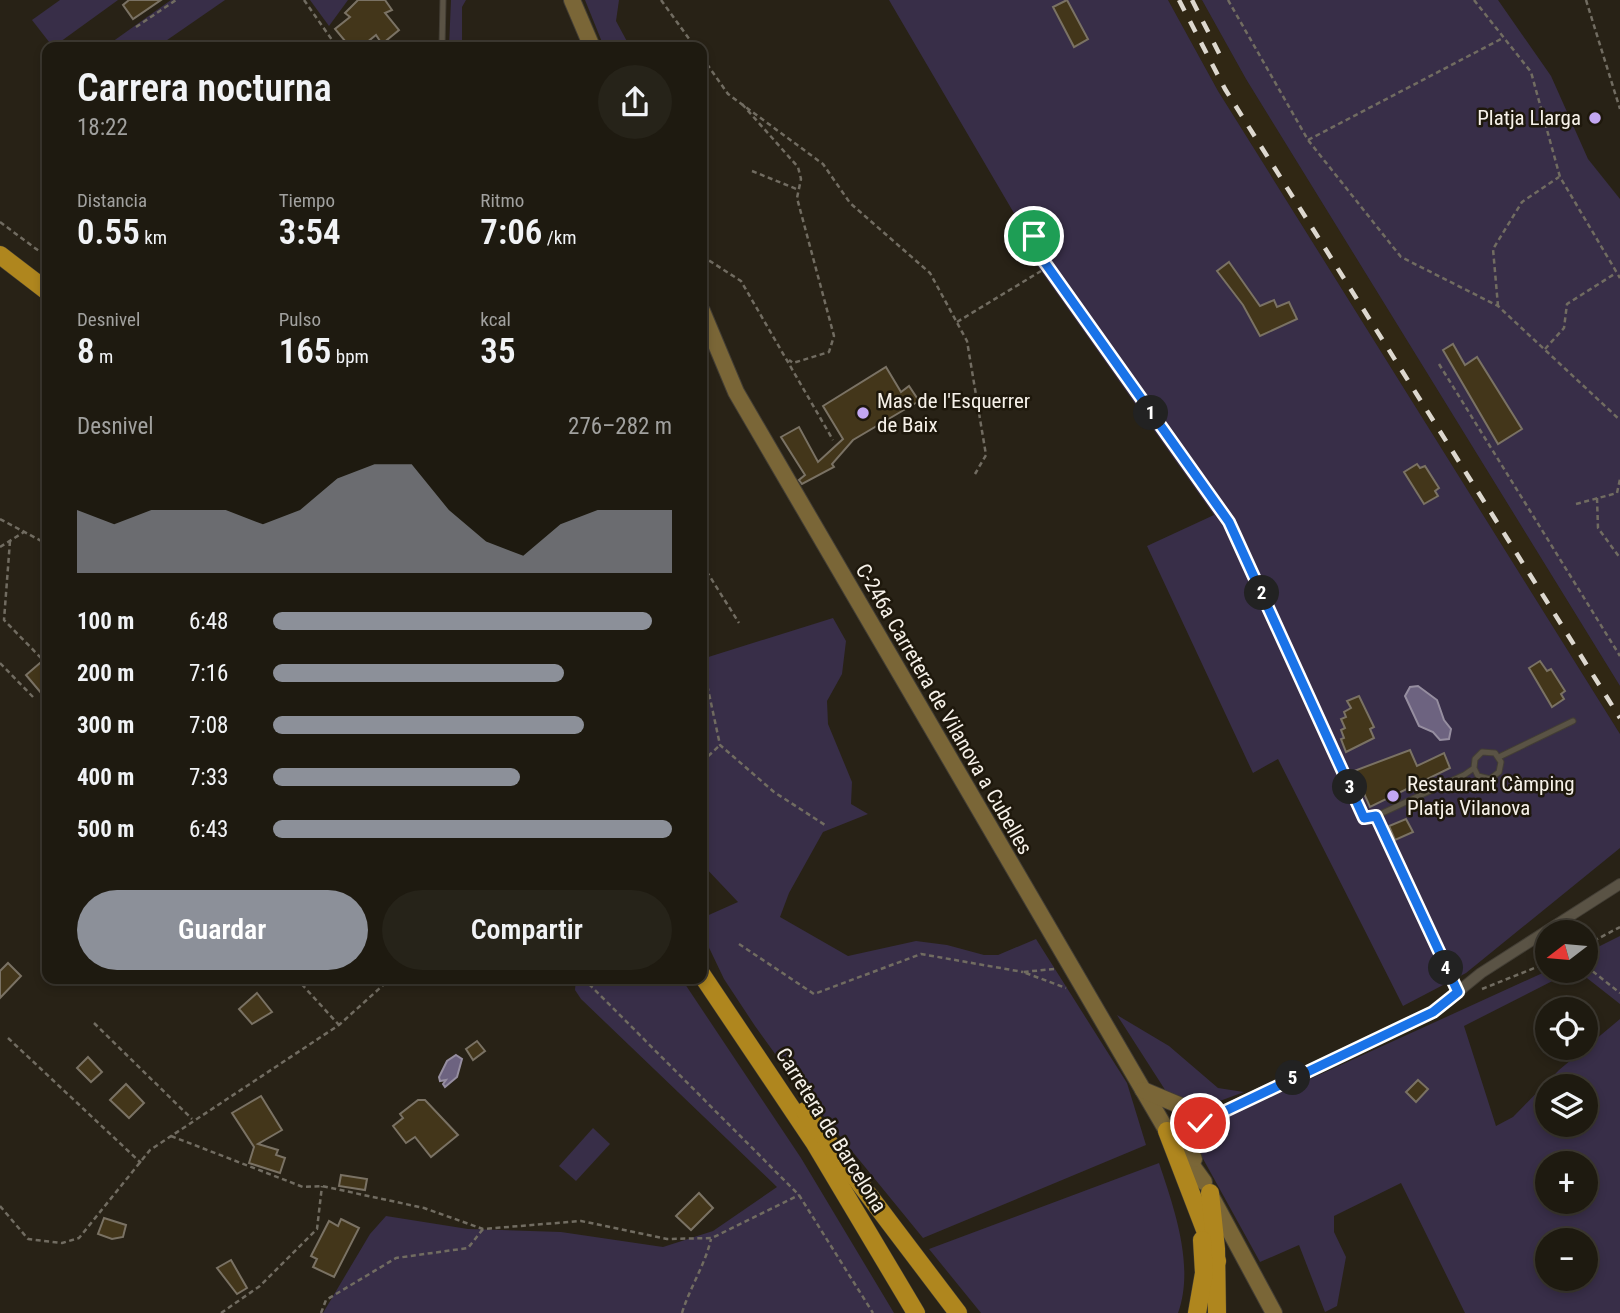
<!DOCTYPE html>
<html lang="es">
<head>
<meta charset="utf-8">
<style>
  body { margin:0; font-family:"Roboto Condensed",sans-serif; background:#262319; color:#f1f3f6; height:100vh; display:flex; flex-direction:column; font-size:26px; white-space:nowrap }
  * { box-sizing:border-box; margin:0 }
  p { font-size:23px; color:#a1a19f }
  .icon { flex:none; width:38px; height:38px; fill:none; stroke:currentColor; stroke-width:2; stroke-linecap:round; stroke-linejoin:round }
  .map { position:relative; flex:1; overflow:hidden }
  .panel { position:absolute; left:42px; top:42px; width:665px; height:942px; display:flex; flex-direction:column; background:#1e1a10; border-radius:14px; box-shadow:0 4px 10px #0003,0 0 0 2px #3c3830 }
  .panel>* { flex:none }
  .needle { width:46px; rotate:254deg }
  .buttons { position:absolute; left:1535px; top:920px; display:grid; gap:14px }
  .buttons a { display:grid; place-items:center; width:63px; height:63px; border-radius:50%; background:#1e1a10; box-shadow:0 4px 10px #0003,0 0 0 2px #3c3830; font-size:35px }
  .pin { position:absolute; display:grid; place-items:center; width:60px; height:60px; color:#fff; margin:-30px; border:4px solid #fff; border-radius:50%; box-shadow:0 2px 7px #0007 }
  .km { position:absolute; width:35px; height:35px; margin:-18px; border-radius:50%; background:#222; color:#fff; font-size:19px; line-height:35px; text-align:center }
  .round { display:grid; place-items:center; flex:none; width:74px; height:74px; border-radius:37px; background:#262319 }
  .headline { display:flex; align-items:center; justify-content:space-between; height:119px; padding:0 35px }
  h1 { font-size:38px; font-weight:600; line-height:52px }
  .stats { display:grid; grid-template-columns:repeat(3,1fr); gap:10px; height:119px; padding:7px 35px }
  .stats div { display:grid; align-content:center }
  .stats b { font-size:35px; font-weight:600 }
  .stats small { font-size:19px; font-weight:400 }
  .stats p { font-size:19px }
  .chart { height:196px; padding:14px 35px }
  .chart p { display:flex; justify-content:space-between }
  .chart svg { width:100%; height:126px; margin-top:7px; fill:#8c9099; opacity:.7 }
  .button { display:flex; gap:14px; margin-top:auto; padding:14px 35px }
  .button a { flex:1; height:80px; border-radius:42px; background:#8c9099; color:#fff; font-size:28px; font-weight:600; line-height:80px; text-align:center }
  .button a+a { background:#262319; color:#f1f3f6 }
  ul { padding:0 35px; list-style:none; font-size:23px }
  li { display:grid; grid-template-columns:112px 84px 1fr; align-items:center; height:52px }
  li i { height:18px; border-radius:9px; background:#8c9099 }
  .map>svg:first-child { display:block }
  .built { fill:#302714 }
  .green { fill:#382e48; fill-rule:evenodd }
  .water { fill:#6d6380; stroke:#968ea0; stroke-width:2 }
  .building { fill:#43361a; stroke:#7a7264; stroke-width:2 }
  .lines { fill:none; stroke-linecap:round; stroke-linejoin:round }
  .service-casing { stroke:#433e35; stroke-width:7 }
  .minor-casing { stroke:#433e35; stroke-width:12 }
  .secondary-casing { stroke:#433e35; stroke-width:18 }
  .trunk-casing { stroke:#433e35; stroke-width:19 }
  .path { stroke:#716c61; stroke-width:2.5; stroke-dasharray:5 3.5; stroke-linecap:butt }
  .service { stroke:#5a5345; stroke-width:5 }
  .minor { stroke:#5a5345; stroke-width:10 }
  .secondary { stroke:#7a6637; stroke-width:16 }
  .trunk { stroke:#af861e; stroke-width:18 }
  .rail { stroke:#ddd8cf; stroke-width:4.5; stroke-dasharray:12 12; stroke-linecap:butt }
  .route-casing { stroke:#fff; stroke-width:14 }
  .route { stroke:#1a73e8; stroke-width:9 }
  .poi-dot { fill:#c3a7f2; stroke:#1e180c; stroke-width:2.5 }
  .labels { text-anchor:middle; dominant-baseline:central; stroke-width:5; stroke-linejoin:round; paint-order:stroke }
  .poi-label { font-size:21px; fill:#f6f1e9; stroke:#1e180c; text-anchor:start }
  .street-label { font-size:21px; fill:#f6f1e9; stroke:#1e180c }
</style>
</head>
<body>
<div class="map">
<svg width="1620" height="1313" viewBox="0 0 1620 1313">
  <rect width="100%" height="100%" fill="#282216"/>
  <path class="built" d="M1168,0H1202L1246,79L1620,686V734L1218,91Z"/>
  <g class="green">
    <path d="M60,0H118L53,47L32,20Z"/>
    <path d="M171,0H225L157,47H105Z"/>
    <path d="M310,0H348L329,26Z"/>
    <path d="M451,0H466L462,7V47H449Z"/>
    <path d="M585,0H619L616,21L630,47H604Z"/>
    <path d="M889,0H1168L1218,91L1620,734V848L1466,973L1403,1006L1278,759L1253,773L1147,546L1214,515L1034,261L1032,244Z"/>
    <path d="M1202,0H1498L1551,76L1588,159L1620,199V686L1246,79Z"/>
    <path d="M833,618L846,641L842,674L827,701L828,724L852,782L851,804L868,814L823,832L789,893L780,917L848,956L916,941L947,945L984,955H998L1036,939L1127,1083L1146,1145L923,1238L794,1080L755,1026L724,979L702,933V918L738,902L702,864V659Z"/>
    <path d="M1620,936V1004L1578,971H1586V953Z"/>
    <path d="M1547,971H1572L1464,1026L1496,1126L1513,1117L1559,1070L1620,1019V1313H1465L1401,1183L1334,1216V1232L1346,1257L1337,1306L1325,1312L1299,1245L1260,1262L1191,1137L1205,1127ZM1547,1087H1586V1125H1547ZM1547,1164H1586V1202H1547ZM1547,1241H1586V1279H1547Z"/>
    <path d="M576,978H600L613,983L621,978H681L801,1158L894,1313H323L370,1234L386,1216L468,1229L561,1232L663,1247L713,1231L777,1187L581,999L575,990Z"/>
    <path d="M1117,1015L1169,1046L1218,1088L1244,1092L1209,1105L1169,1096Z"/>
    <path d="M593,1128L610,1144L576,1181L559,1166Z"/>
    <path d="M1159,1163C1174,1208 1195,1266 1178,1313H981L929,1249Z"/>
  </g>
  <g class="water">
    <path d="M1418,686L1437,700L1444,720L1451,729L1449,739L1440,740L1433,732L1419,726L1405,696L1410,687Z"/>
    <path d="M456,1055L462,1059L457,1077L445,1087L443,1084L446,1080L440,1081L439,1077L447,1061Z"/>
  </g>
  <g class="building">
    <path d="M129,0H161L133,19L123,5Z"/>
    <path d="M358,0H385L392,10L385,13L399,30L382,44L376,35L361,47H350L335,29L350,17L345,13Z"/>
    <path d="M1067,0L1088,39L1074,47L1053,7Z"/>
    <path d="M1229,262L1260,306L1274,300L1277,307L1289,302L1297,319L1260,336L1243,305L1217,271Z"/>
    <path d="M1453,344L1465,365L1477,357L1522,429L1498,444L1443,350Z"/>
    <path d="M886,367L901,392L909,386L919,401L853,440L832,464L834,467L802,484L799,480L805,475L781,437L799,427L818,462L843,439L823,406Z"/>
    <path d="M1417,464L1420,468L1425,466L1439,488L1435,491L1438,496L1424,504L1404,472Z"/>
    <path d="M47,657V700L26,675Z"/>
    <path d="M1540,661L1547,671L1551,669L1565,691L1561,694L1564,699L1552,707L1529,668Z"/>
    <path d="M1359,696L1374,727L1370,729L1374,738L1346,752L1341,739L1344,738L1341,730L1345,728L1341,719L1346,717L1344,712L1351,708L1347,701Z"/>
    <path d="M1410,750L1417,766L1444,753L1450,768L1370,807L1354,771Z"/>
    <path d="M1406,819L1413,832L1395,840L1389,826Z"/>
    <path d="M8,963L21,976L0,998V971Z"/>
    <path d="M257,993L272,1012L252,1024L239,1009Z"/>
    <path d="M477,1041L485,1051L473,1060L466,1049Z"/>
    <path d="M88,1057L102,1072L91,1082L77,1068Z"/>
    <path d="M1418,1080L1428,1089L1416,1102L1406,1092Z"/>
    <path d="M126,1084L144,1103L129,1118L110,1100Z"/>
    <path d="M261,1096L282,1130L258,1144L278,1150L276,1155L285,1158L280,1173L249,1163L254,1147L232,1113Z"/>
    <path d="M418,1100H425L458,1135L431,1157L415,1137L406,1143L393,1126L403,1118L400,1114Z"/>
    <path d="M341,1175L367,1179L365,1190L339,1186Z"/>
    <path d="M699,1193L713,1208L691,1230L676,1216Z"/>
    <path d="M104,1218L126,1225L123,1237L112,1239L98,1234Z"/>
    <path d="M341,1219L359,1228L334,1277L313,1267L317,1259L311,1256L329,1221L338,1226Z"/>
    <path d="M231,1260L247,1288L237,1294L217,1268Z"/>
  </g>
  <g class="lines">
    <g class="service-casing">
      <g id="service">
        <path d="M442,47L443,0"/>
        <path d="M1034,236L1043,260L1229,522L1364,818L1376,816L1464,775L1474,768L1475,759L1482,752L1495,753L1501,762L1499,772L1490,779L1478,776L1474,768"/>
        <path d="M1499,757L1573,721"/>
        <path d="M1376,816L1457,991"/>
      </g>
    </g>
    <g class="minor-casing">
      <path id="minor" d="M1219,1113L1433,1012L1481,973L1620,884"/>
    </g>
    <g class="secondary-casing">
      <g id="secondary">
        <path d="M572,0L592,47"/>
        <path d="M702,311L736,392L1167,1131L1204,1182"/>
        <path d="M1143,1090L1186,1108L1217,1113"/>
        <path d="M1194,1159C1181,1131 1187,1132 1209,1117"/>
        <path d="M1212,1198L1274,1313"/>
      </g>
    </g>
    <g class="trunk-casing">
      <g id="trunk">
        <path d="M0,255L47,291"/>
        <path d="M702,975L814,1142L916,1313"/>
        <path d="M805,1111L958,1313"/>
        <path d="M1167,1131L1217,1261"/>
        <path d="M1210,1193L1216,1249L1217,1313"/>
        <path d="M1197,1313L1204,1273L1202,1240"/>
      </g>
    </g>
    <g class="path">
      <path d="M304,0L337,47"/>
      <path d="M661,0L695,47"/>
      <path d="M1228,0L1308,140L1401,257L1498,306L1620,420"/>
      <path d="M1474,0L1531,72L1560,177L1620,278"/>
      <path d="M1586,0L1620,109"/>
      <path d="M136,27L176,0"/>
      <path d="M702,57L728,94L823,164L850,203L930,273L967,341L986,455L975,474"/>
      <path d="M742,104L798,167L801,179L797,198L834,336L829,352L793,363L789,360"/>
      <path d="M1308,140L1503,38"/>
      <path d="M752,171L799,190"/>
      <path d="M0,222L47,257"/>
      <path d="M702,256L741,281L833,440"/>
      <path d="M1498,306L1493,249L1522,202L1559,177"/>
      <path d="M957,322L1041,271"/>
      <path d="M1545,349L1564,328L1567,304L1616,273"/>
      <path d="M1439,364L1620,656"/>
      <path d="M1597,498L1598,528L1620,558"/>
      <path d="M1576,504L1617,493L1620,479"/>
      <path d="M0,519L47,544"/>
      <path d="M10,541L4,620L41,658"/>
      <path d="M0,547L24,532"/>
      <path d="M702,564L739,623"/>
      <path d="M702,661L720,745L774,792L825,825"/>
      <path d="M0,663L33,697"/>
      <path d="M702,762L720,745"/>
      <path d="M739,944L814,994L921,954L1023,972"/>
      <path d="M1586,945L1620,927"/>
      <path d="M1586,966L1620,993"/>
      <path d="M1054,969L1023,972L1066,988"/>
      <path d="M296,978L339,1025"/>
      <path d="M583,978L799,1195L873,1313"/>
      <path d="M1482,989L1547,963"/>
      <path d="M94,1023L192,1119"/>
      <path d="M8,1038L141,1163"/>
      <path d="M171,1136L303,1187L322,1186L424,1208L483,1229L581,1221L667,1239L712,1238L799,1195"/>
      <path d="M0,1206L28,1239L62,1243L79,1238L150,1150L339,1025L391,978"/>
      <path d="M221,1313L260,1286L317,1229L322,1186"/>
      <path d="M321,1313L326,1300L396,1258L468,1248L483,1229"/>
      <path d="M682,1313C690,1287 705,1265 711,1239"/>
    </g>
    <use href="#service" class="service"/>
    <use href="#minor" class="minor"/>
    <use href="#secondary" class="secondary"/>
    <use href="#trunk" class="trunk"/>
    <g class="rail">
      <path d="M1179,0L1225,89L1620,718"/>
      <path d="M1192,0L1224,63"/>
    </g>
  </g>
  <g class="lines">
    <g class="route-casing">
      <path id="route" d="M1034,236L1043,260L1229,522L1364,818L1376,816L1458,992L1433,1012L1200,1123"/>
    </g>
    <use href="#route" class="route"/>
  </g>
  <g class="poi-dot">
    <circle cx="1595" cy="118" r="7"/>
    <circle cx="863" cy="413" r="7"/>
    <circle cx="1393" cy="796" r="7"/>
  </g>
  <g class="labels">
    <g class="poi-label">
      <text x="1581" y="118" text-anchor="end">Platja Llarga</text>
      <text x="877" y="401">Mas de l'Esquerrer<tspan x="877" dy="24">de Baix</tspan></text>
      <text x="1407" y="784">Restaurant Càmping<tspan x="1407" dy="24">Platja Vilanova</tspan></text>
    </g>
    <g class="street-label">
      <text transform="translate(944 709) rotate(60)">C-246a Carretera de Vilanova a Cubelles</text>
      <text transform="translate(831 1130) rotate(58)">Carretera de Barcelona</text>
    </g>
  </g>
</svg>
<div class="buttons">
<a><svg class="needle" viewBox="-14 -14 28 28"><path d="M0-13l5 13h-10z" fill="#e53935"/><path d="M0 13l5-13h-10z" fill="#a1a19f"/></svg></a>
<a><svg class="icon" aria-label="locate" viewBox="0 0 24 24"><circle cx="12" cy="12" r="6"/><path d="M12 2v4M12 18v4M2 12h4M18 12h4"/></svg></a>
<a><svg class="icon" aria-label="layers" viewBox="0 0 24 24"><path d="M12 4l9 5-9 5-9-5zM3 14l9 5 9-5"/></svg></a>
<a>+</a>
<a>−</a>
</div>
<div class="pin" style="left:1034px;top:236px;background:#1e9e55"><svg class="icon" aria-label="arrive" viewBox="0 0 24 24"><path d="M6 21V4h12l-3 4 3 4H6"/></svg></div>
<div class="pin" style="left:1200px;top:1123px;background:#d93025"><svg class="icon" aria-label="check" viewBox="0 0 24 24"><path d="M5 12l5 5 9-10"/></svg></div>
<b class="km" style="left:1151px;top:413px">1</b>
<b class="km" style="left:1262px;top:593px">2</b>
<b class="km" style="left:1350px;top:787px">3</b>
<b class="km" style="left:1446px;top:968px">4</b>
<b class="km" style="left:1293px;top:1078px">5</b>
<section class="panel">
<div class="headline"><div><h1>Carrera nocturna</h1><p>18:22</p></div><a class="round"><svg class="icon" aria-label="share" viewBox="0 0 24 24"><path d="M12 15V3M7 8l5-5 5 5M5 13v7h14v-7"/></svg></a></div>
<div class="stats">
<div><p>Distancia</p><b>0.55<small> km</small></b></div>
<div><p>Tiempo</p><b>3:54</b></div>
<div><p>Ritmo</p><b>7:06<small> /km</small></b></div>
</div>
<div class="stats">
<div><p>Desnivel</p><b>8<small> m</small></b></div>
<div><p>Pulso</p><b>165<small> bpm</small></b></div>
<div><p>kcal</p><b>35</b></div>
</div>
<div class="chart"><p><span>Desnivel</span>276–282 m</p>
<svg viewBox="0 0 160 44" preserveAspectRatio="none"><path d="M0 44V22L10 27L20 22L30 22L40 22L50 27L60 22L70 11L80 6L90 6L100 22L110 33L120 38L130 27L140 22L150 22L160 22V44z"/></svg>
</div>
<ul>
<li><b>100 m</b>6:48<i style="width:95%"></i></li>
<li><b>200 m</b>7:16<i style="width:73%"></i></li>
<li><b>300 m</b>7:08<i style="width:78%"></i></li>
<li><b>400 m</b>7:33<i style="width:62%"></i></li>
<li><b>500 m</b>6:43<i style="width:100%"></i></li>
</ul>
<div class="button"><a>Guardar</a><a>Compartir</a></div>
</section>
</div>
</body>
</html>
